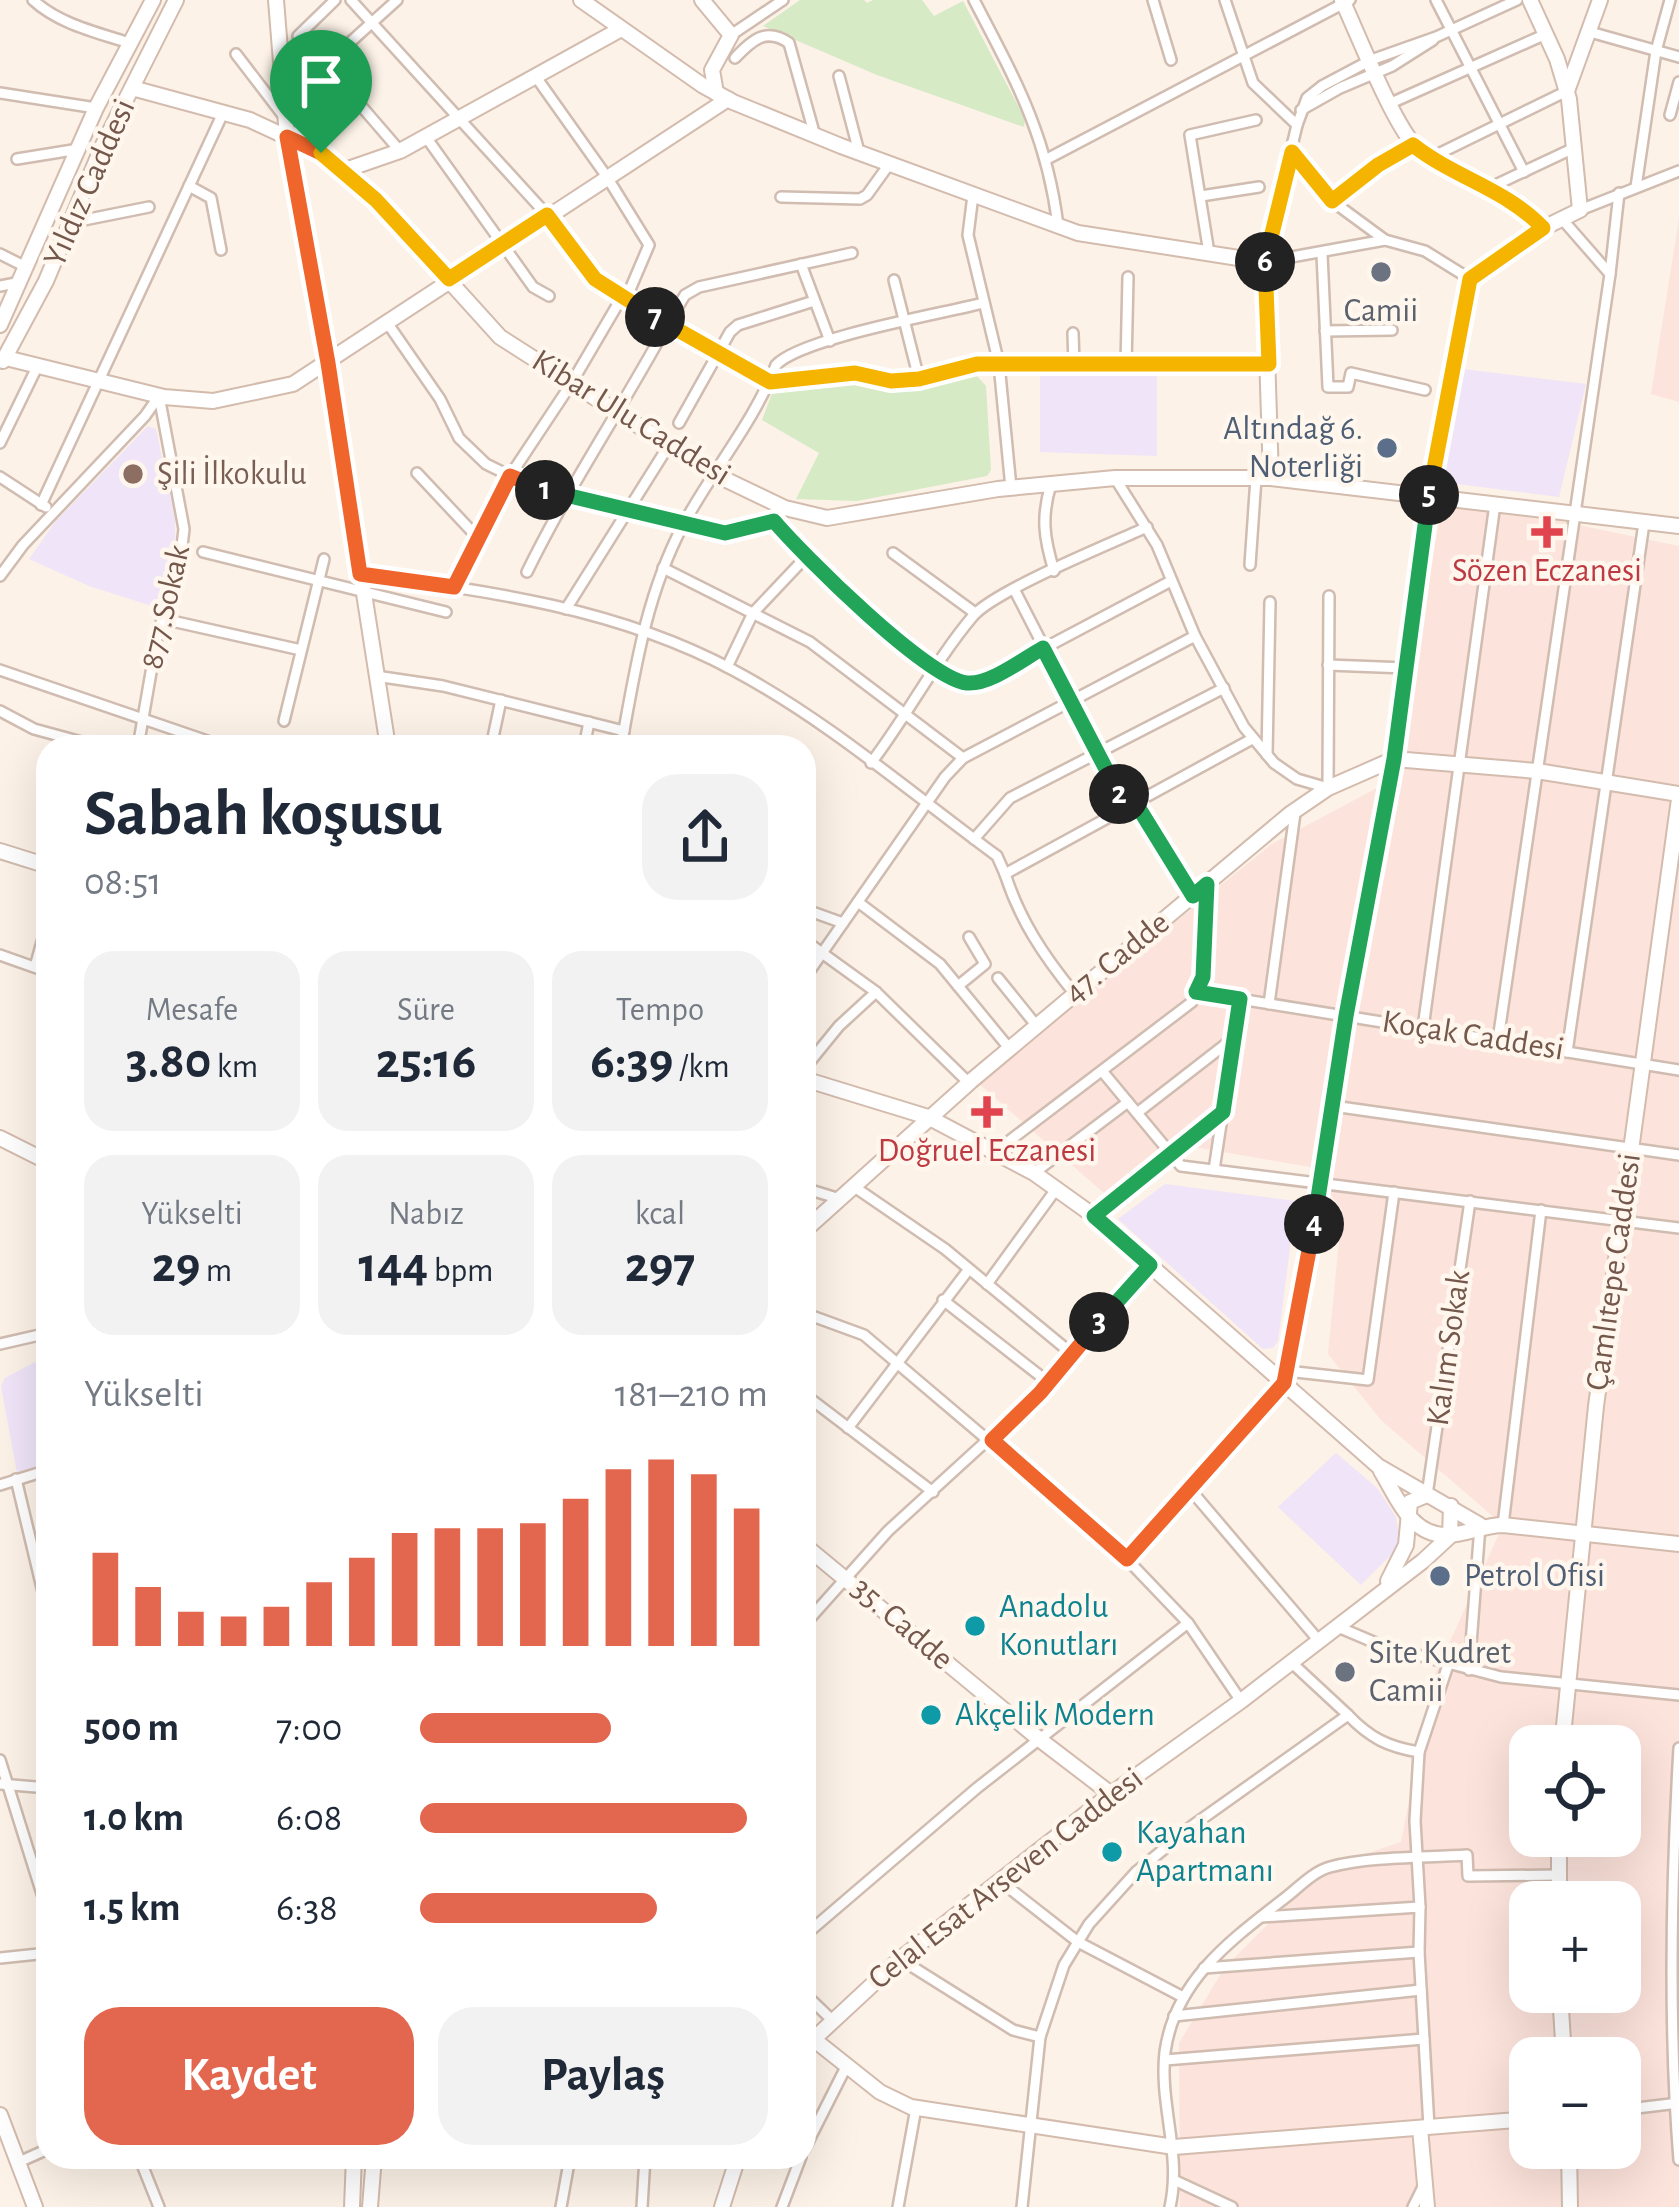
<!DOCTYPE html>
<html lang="tr">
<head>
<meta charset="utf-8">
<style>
  body { margin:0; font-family:"Alegreya Sans",sans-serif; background:#f2f2f3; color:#1f2937; height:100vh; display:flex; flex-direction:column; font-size:45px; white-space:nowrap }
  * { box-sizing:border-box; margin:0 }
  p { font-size:39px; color:#747a83 }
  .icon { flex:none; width:66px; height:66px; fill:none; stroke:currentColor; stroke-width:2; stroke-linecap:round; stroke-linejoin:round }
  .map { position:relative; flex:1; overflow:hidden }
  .drawer { position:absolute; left:36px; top:735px; width:780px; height:1434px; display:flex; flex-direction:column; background:#fff; border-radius:36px; box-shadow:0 12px 48px #0002 }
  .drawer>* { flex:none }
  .buttons { position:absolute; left:1509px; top:1725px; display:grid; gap:24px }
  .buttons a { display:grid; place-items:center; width:132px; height:132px; border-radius:24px; background:#fff; box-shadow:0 12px 48px #0002; font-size:60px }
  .pin { position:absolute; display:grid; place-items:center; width:102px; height:102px; color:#fff; margin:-123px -51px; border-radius:50% 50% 50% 0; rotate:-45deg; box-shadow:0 0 12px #0007 }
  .pin .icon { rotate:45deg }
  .km { position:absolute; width:60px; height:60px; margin:-30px; border-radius:50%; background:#222; color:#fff; font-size:33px; line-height:60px; text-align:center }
  .round { display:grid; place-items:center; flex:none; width:126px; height:126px; border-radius:36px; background:#f2f2f3 }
  .headline { display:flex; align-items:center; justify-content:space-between; height:204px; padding:0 48px }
  h1 { font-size:66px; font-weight:700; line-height:90px }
  .stats { display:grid; grid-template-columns:repeat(3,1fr); gap:18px; height:204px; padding:12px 48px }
  .stats div { display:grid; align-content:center; border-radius:30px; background:#f2f2f3; text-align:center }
  .stats b { font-size:51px; font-weight:700 }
  .stats small { font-size:33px; font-weight:400 }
  .stats p { font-size:33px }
  .chart { height:336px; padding:24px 48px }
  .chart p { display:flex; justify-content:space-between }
  .chart svg { width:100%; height:216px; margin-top:12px; stroke:#e3674f; stroke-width:6 }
  .button { display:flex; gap:24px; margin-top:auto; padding:24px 48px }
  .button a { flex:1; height:138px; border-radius:36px; background:#e3674f; color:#fff; font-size:48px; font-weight:700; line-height:138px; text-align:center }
  .button a+a { background:#f2f2f3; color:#1f2937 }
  ul { padding:0 48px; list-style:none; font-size:39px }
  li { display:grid; grid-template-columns:192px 144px 1fr; align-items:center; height:90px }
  li i { height:30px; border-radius:15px; background:#e3674f }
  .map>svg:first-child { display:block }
  .commercial { fill:#fce3db; fill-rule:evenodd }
  .education { fill:#efe4f8 }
  .green { fill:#d6eac5 }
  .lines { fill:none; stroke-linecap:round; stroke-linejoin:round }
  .street-casing { stroke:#d0bcb0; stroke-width:14 }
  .secondary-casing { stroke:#d3bbad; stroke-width:18 }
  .street { stroke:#fff; stroke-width:9 }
  .secondary { stroke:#fff; stroke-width:14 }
  .split-1-casing { stroke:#fff; stroke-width:24 }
  .split-2-casing { stroke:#fff; stroke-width:24 }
  .split-3-casing { stroke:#fff; stroke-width:24 }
  .split-4-casing { stroke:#fff; stroke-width:24 }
  .split-5-casing { stroke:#fff; stroke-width:24 }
  .split-6-casing { stroke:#fff; stroke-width:24 }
  .split-7-casing { stroke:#fff; stroke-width:24 }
  .split-8-casing { stroke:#fff; stroke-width:24 }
  .split-1 { stroke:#f0652b; stroke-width:15 }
  .split-2 { stroke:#22a559; stroke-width:15 }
  .split-3 { stroke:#22a559; stroke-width:15 }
  .split-4 { stroke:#f0652b; stroke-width:15 }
  .split-5 { stroke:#22a559; stroke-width:15 }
  .split-6 { stroke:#f5b400; stroke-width:15 }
  .split-7 { stroke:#f5b400; stroke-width:15 }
  .split-8 { stroke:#f5b400; stroke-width:15 }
  .worship-dot { fill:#6b7280; stroke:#fff7ed; stroke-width:4.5 }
  .service-dot { fill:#5c6f8a; stroke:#fff7ed; stroke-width:4.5 }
  .education-dot { fill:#8d6e63; stroke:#fff7ed; stroke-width:4.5 }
  .health-dot { fill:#e0444e; stroke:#fff7ed; stroke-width:4.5 }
  .culture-dot { fill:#0f9aa8; stroke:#fff7ed; stroke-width:4.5 }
  .labels { text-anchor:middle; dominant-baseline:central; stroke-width:9; stroke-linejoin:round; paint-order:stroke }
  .street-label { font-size:33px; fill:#75584c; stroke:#fff7ed }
  .worship-label { font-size:33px; fill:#5b616d; stroke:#fff7ed }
  .service-label { font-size:33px; fill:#4e5e75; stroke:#fff7ed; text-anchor:end }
  .education-label { font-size:33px; fill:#785e54; stroke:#fff7ed; text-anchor:start }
  .health-label { font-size:33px; fill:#be3a42; stroke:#fff7ed }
  .culture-label { font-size:33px; fill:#0d838f; stroke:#fff7ed; text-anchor:start }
</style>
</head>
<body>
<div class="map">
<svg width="1679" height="2207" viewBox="0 0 1679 2207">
  <rect width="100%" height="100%" fill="#fcf2e7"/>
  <g class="commercial">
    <path d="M1679,219V402L1651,394Z"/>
    <path d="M1444,497L1679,546V2207H1180L1179,2043L1225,1967L1324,1868L1401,1842L1432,1681L1503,1525L1381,1420L1328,1354L1342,1210L1310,1167L1183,1145L1113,1201L977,1082L1272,844L1390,781ZM1530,1746H1620V1836H1530ZM1530,1902H1620V1992H1530ZM1530,2058H1620V2148H1530Z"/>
  </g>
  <g class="education">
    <path d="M1463,369L1586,384L1559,497L1450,483L1441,470Z"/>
    <path d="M1040,371L1157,372V456L1040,452Z"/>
    <path d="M148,426L156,429L175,520V538L155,607L89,586L29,559L56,521Z"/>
    <path d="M1165,1184L1296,1201L1278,1341L1273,1348L1263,1349L1118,1219Z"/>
    <path d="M48,1355V1463L17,1473L1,1386L5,1378Z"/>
    <path d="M1336,1453L1378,1489L1396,1517L1399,1536L1394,1552L1361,1585L1278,1507Z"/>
  </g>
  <g class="green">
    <path d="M800,0H864L867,3L873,0H922L934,16L963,1L1025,119L1024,127L877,75L763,26Z"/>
    <path d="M975,374L986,386L991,470L987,476L857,501L796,499L819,453L762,420L774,388L834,379L874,388L906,389Z"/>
  </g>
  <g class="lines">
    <g class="street-casing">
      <g id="street">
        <path d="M33,0C59,24 96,32 129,43"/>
        <path d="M351,0L547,215L595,279L622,297L571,384L510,476L454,587"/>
        <path d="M974,0C1015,79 1047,135 1058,226"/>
        <path d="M1153,0L1171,60"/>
        <path d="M1225,0L1253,83L1297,125"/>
        <path d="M1436,0L1524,172"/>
        <path d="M1590,32L1679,57"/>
        <path d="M731,35L783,0"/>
        <path d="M298,36L335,0"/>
        <path d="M236,54L282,114"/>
        <path d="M735,58C752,40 766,27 789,43L815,136"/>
        <path d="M839,76L859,152"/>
        <path d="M536,77L607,177L649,245L626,299"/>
        <path d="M344,86L400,151"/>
        <path d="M0,93L96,108"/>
        <path d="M284,102L397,0"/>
        <path d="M1391,103L1546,34"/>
        <path d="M1301,110L1340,88L1392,66L1433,40"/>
        <path d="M1670,115L1679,82"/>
        <path d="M426,137L533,287L549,296"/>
        <path d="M1292,153L1332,201L1385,240"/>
        <path d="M1430,158L1567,91"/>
        <path d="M17,159L79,149"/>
        <path d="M1047,159L1350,0"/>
        <path d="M189,186L211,198L221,250"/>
        <path d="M1636,187L1656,51L1670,0"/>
        <path d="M1489,188L1574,148"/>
        <path d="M973,195L968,235L999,364L1011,488"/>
        <path d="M1201,196L1259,187"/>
        <path d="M781,197L860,199L867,195L890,163"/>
        <path d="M1332,201L1377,165L1413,145"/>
        <path d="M1580,210L1679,171"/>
        <path d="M69,223L149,207"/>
        <path d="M852,253L699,287L685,295L667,325L770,382L855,373L891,381L919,379L977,364H1269"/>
        <path d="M1209,253L1190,135L1256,120"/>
        <path d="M0,254L26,267"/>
        <path d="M1322,254L1328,387H1348L1351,373L1425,390"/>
        <path d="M801,264L830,341"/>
        <path d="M1610,274L1619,193"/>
        <path d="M1470,279L1425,251L1385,240L1264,262L1297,125L1307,98L1322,86L1371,60L1436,37L1517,0"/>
        <path d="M894,280L919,379"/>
        <path d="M0,286L21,282"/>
        <path d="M386,321L440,399L459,438L486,464L531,486L725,533L774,521L785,508"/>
        <path d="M1325,331L1392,330"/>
        <path d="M1073,333L1074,365"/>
        <path d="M1126,365L1128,277"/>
        <path d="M679,423L730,332L738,325L814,301"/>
        <path d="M0,443L38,365"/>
        <path d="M417,473L478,538"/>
        <path d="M0,477L46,507"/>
        <path d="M1115,478L1157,545L1195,636L1244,727L1274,763L1297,779L1328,788L1329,596"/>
        <path d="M1051,484C1041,517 1044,538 1054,571"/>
        <path d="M41,505L223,113"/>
        <path d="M774,521C813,567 911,666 968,683L1005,669L1171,581"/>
        <path d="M203,552L446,612"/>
        <path d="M893,553L975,613"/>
        <path d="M1250,565L1256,478"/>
        <path d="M663,568L810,642L963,758"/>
        <path d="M527,572C569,486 622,408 667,325L622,297"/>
        <path d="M360,574C488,591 618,608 733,670C827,720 911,793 997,856L1005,874"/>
        <path d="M0,576L23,545L145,416L159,396"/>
        <path d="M1014,589L1126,807"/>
        <path d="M566,609L669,445"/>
        <path d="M163,619L301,650"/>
        <path d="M1328,665L1406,668"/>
        <path d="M727,667L753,613L805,558"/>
        <path d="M0,670L225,747"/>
        <path d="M376,676L443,686L624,731"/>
        <path d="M0,711L34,729L89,744"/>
        <path d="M284,721L324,559"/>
        <path d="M138,747L158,632L180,563L184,529L159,396"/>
        <path d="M491,747L501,700"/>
        <path d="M584,747L589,722"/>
        <path d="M621,747C635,670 646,595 683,525C712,471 754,422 776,365C801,338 941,314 983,303"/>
        <path d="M1267,755L1270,602"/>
        <path d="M871,763C907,716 935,661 973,616C996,590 1110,544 1147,527"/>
        <path d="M1135,802L1193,896"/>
        <path d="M974,839L1010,798L1224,688"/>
        <path d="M858,902L940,964L1009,1048"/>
        <path d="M804,909L843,923"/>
        <path d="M804,940L876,992L969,1083"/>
        <path d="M0,955L48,972"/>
        <path d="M35,967L48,920"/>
        <path d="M998,978L1036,1025"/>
        <path d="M804,979L945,777L963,758L1195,636"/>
        <path d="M958,986L985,964L969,937"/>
        <path d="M1196,992L1679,1070"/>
        <path d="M1074,993C1043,955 1020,920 1005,874L1252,739"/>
        <path d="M1269,1004L1295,813"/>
        <path d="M1423,1028L1495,504"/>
        <path d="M1498,1040L1610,274L1562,219"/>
        <path d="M1567,1052L1644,523"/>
        <path d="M804,1069L839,1026L876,992"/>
        <path d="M1102,1071L1181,1166L1679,1228"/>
        <path d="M1333,1106L1679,1155"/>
        <path d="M1137,1113L1231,1040"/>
        <path d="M996,1151L1192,1002L1203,977L1207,884"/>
        <path d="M1214,1170L1240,999"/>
        <path d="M1034,1173L1128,1102"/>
        <path d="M853,1186L945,1249L1071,1353"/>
        <path d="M804,1188L840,1199"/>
        <path d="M1094,1216L1223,1112"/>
        <path d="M987,1284L1057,1188"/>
        <path d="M943,1300L1048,1382"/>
        <path d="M804,1313L864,1335L1122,1554L1188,1623L1241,1701"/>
        <path d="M0,1344L48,1333"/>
        <path d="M1287,1371L1368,1380L1394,1192"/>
        <path d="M804,1394L933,1492"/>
        <path d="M848,1428L969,1269"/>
        <path d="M16,1479L48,1613"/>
        <path d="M0,1485L48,1470"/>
        <path d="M1189,1488L1284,1383"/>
        <path d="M1427,1495L1470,1201"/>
        <path d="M1503,1525L1541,1210"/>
        <path d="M1127,1559L1189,1488L1320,1642"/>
        <path d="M804,1625L888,1531L1039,1393L1150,1265"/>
        <path d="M1338,1627L1383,1646L1501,1677L1679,1695"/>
        <path d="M1292,1663L1348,1715"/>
        <path d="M1469,1670L1480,1526"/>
        <path d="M1679,1748C1671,1885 1668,2023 1679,2160"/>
        <path d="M0,1760L48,1913"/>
        <path d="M0,1784L48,1788"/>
        <path d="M1000,1881L1078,1942L1183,1997"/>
        <path d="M1420,1907L1415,1821L1419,1752L1448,1665"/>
        <path d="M804,1936L977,1788L1188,1623"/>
        <path d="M1419,1952L1429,2127"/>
        <path d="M0,1958L48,1953"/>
        <path d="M900,1959L1013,2030L1040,2037"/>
        <path d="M1204,1968L1419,1952L1420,1907L1261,1917"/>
        <path d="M804,1993L831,2019"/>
        <path d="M1174,2016L1421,1990"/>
        <path d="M1165,2060L1424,2039"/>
        <path d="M1620,2110L1679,2103"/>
        <path d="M804,2150L846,2067"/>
        <path d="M139,2157L159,2207"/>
        <path d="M19,2162L48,2149"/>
        <path d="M1176,2181L1232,2207"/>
        <path d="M561,2207L570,2157"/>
        <path d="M642,2207L645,2157"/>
        <path d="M782,2207L801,2157"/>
        <path d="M898,2207L916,2108"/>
        <path d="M1022,2207L1040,2037L1064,1965L1089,1924L1136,1872L1192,1826L1348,1715C1370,1738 1388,1747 1419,1752"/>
        <path d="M1170,2207C1182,2154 1159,2105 1165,2052C1175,1980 1231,1940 1285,1898C1298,1888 1314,1871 1330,1867C1373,1856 1423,1858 1467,1855L1468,1876L1559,1875"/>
        <path d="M1413,2207L1423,2187"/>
      </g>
    </g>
    <g class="secondary-casing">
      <g id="secondary">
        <path d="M276,0L287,137L328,363L388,747"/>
        <path d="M581,0L702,85L733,102L841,146L1078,233L1264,262L1271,478"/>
        <path d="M702,0L731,35L712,70L716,93"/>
        <path d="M1342,0C1358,34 1394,127 1418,149C1458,185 1504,186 1543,228"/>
        <path d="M132,88L250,120L321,153L376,200L500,337L714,474L785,508L827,518L998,489L1051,484L1115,478H1271L1679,526"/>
        <path d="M1567,91L1600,0"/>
        <path d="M342,171L400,151L621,29"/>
        <path d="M0,325L96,108L153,0"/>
        <path d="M6,358L164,397L213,401L293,384L728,99"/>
        <path d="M3,361L46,281L103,145L176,0"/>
        <path d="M0,851L48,866"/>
        <path d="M804,1079L928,1117L1034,1173L1094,1216L1378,1466L1480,1525"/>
        <path d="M0,1138L48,1162"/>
        <path d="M804,1231L971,1081L1290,814L1328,788L1394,759L1537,771L1679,794"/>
        <path d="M1284,1383L1394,759L1427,505L1470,279L1527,236L1580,210L1569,99L1557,59L1530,0"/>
        <path d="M1381,1471C1397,1497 1410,1535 1446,1535C1465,1535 1484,1525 1503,1525L1679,1544"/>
        <path d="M804,1545L1039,1739L1111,1794"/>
        <path d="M1388,1581L1406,1545L1410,1502L1427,1495"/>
        <path d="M1562,1746L1596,1406L1679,799"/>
        <path d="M1559,1902V1836"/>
        <path d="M1560,1992L1564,2058"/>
        <path d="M812,2038L880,2092L911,2107L1174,2147L1530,2119"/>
        <path d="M804,2048L900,1959L1111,1794L1241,1701L1423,1561L1450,1536L1451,1506"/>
        <path d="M0,2115L35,2207"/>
        <path d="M1420,2128L1427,2207"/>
        <path d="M1569,2148L1570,2207"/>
        <path d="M352,2207L354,2157"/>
        <path d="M370,2207L374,2157"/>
        <path d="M722,2207L738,2157"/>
      </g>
    </g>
    <use href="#street" class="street"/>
    <use href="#secondary" class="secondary"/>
  </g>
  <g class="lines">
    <g class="split-1-casing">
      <path id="split-1" d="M321,153L287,137L328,363L360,574L454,587L510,476L545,490"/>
    </g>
    <g class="split-2-casing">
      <path id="split-2" d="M545,490L725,533L774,521C802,554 927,679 967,683C990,685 1023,659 1043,648L1119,794"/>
    </g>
    <g class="split-3-casing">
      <path id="split-3" d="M1099,1322L1150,1265L1094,1216L1223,1112L1240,999L1196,992L1203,977L1207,884L1193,896L1135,802L1126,807L1119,794"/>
    </g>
    <g class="split-4-casing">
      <path id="split-4" d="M1099,1322L1040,1393L992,1440L1127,1559L1284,1383L1314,1224"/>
    </g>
    <g class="split-5-casing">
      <path id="split-5" d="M1314,1224L1346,1016L1394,759L1429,495"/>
    </g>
    <g class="split-6-casing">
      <path id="split-6" d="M1265,262L1292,152L1332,201L1378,165L1413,145C1455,178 1506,189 1543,228L1470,279L1429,495"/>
    </g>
    <g class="split-7-casing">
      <path id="split-7" d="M655,317L770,382L855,373L891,381L919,379L977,364H1269L1265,262"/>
    </g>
    <g class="split-8-casing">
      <path id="split-8" d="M321,153L376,200L449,279L547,215L595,279L655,317"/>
    </g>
    <use href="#split-1" class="split-1"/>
    <use href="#split-2" class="split-2"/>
    <use href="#split-3" class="split-3"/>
    <use href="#split-4" class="split-4"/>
    <use href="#split-5" class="split-5"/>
    <use href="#split-6" class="split-6"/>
    <use href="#split-7" class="split-7"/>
    <use href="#split-8" class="split-8"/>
  </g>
  <g class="worship-dot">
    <circle cx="1381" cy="272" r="12"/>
    <circle cx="1345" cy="1672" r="12"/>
  </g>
  <g class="service-dot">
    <circle cx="1387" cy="448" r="12"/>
    <circle cx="1440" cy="1576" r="12"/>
  </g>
  <circle class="education-dot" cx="133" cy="474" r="12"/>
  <g class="health-dot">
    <path d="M1541 514h12v12h12v12h-12v12h-12v-12h-12v-12h12z"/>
    <path d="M981 1094h12v12h12v12h-12v12h-12v-12h-12v-12h12z"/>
  </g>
  <g class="culture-dot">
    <circle cx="975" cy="1626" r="12"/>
    <circle cx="931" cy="1715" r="12"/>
    <circle cx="1112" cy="1852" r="12"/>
  </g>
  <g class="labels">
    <g class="street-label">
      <text transform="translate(90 183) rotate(-66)">Yıldız Caddesi</text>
      <text transform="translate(631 418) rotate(32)">Kibar Ulu Caddesi</text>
      <text transform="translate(166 607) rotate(-77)">877.Sokak</text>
      <text transform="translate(1117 958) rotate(-39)">47. Cadde</text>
      <text transform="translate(1473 1036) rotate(9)">Koçak Caddesi</text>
      <text transform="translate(1614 1272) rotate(-82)">Çamlıtepe Caddesi</text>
      <text transform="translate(1449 1348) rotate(-82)">Kalım Sokak</text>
      <text transform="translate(902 1624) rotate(41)">35. Cadde</text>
      <text transform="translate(1006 1879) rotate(-38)">Celal Esat Arseven Caddesi</text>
    </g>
    <g class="worship-label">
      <text x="1381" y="311">Camii</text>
      <text x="1369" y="1653" text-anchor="start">Site Kudret<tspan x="1369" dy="38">Camii</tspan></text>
    </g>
    <g class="service-label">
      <text x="1363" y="429">Altındağ 6.<tspan x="1363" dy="38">Noterliği</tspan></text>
      <text x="1464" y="1576" text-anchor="start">Petrol Ofisi</text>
    </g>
    <g class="education-label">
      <text x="157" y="474">Şili İlkokulu</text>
    </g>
    <g class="health-label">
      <text x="1547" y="571">Sözen Eczanesi</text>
      <text x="987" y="1151">Doğruel Eczanesi</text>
    </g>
    <g class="culture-label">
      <text x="999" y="1607">Anadolu<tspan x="999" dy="38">Konutları</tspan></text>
      <text x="955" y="1715">Akçelik Modern</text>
      <text x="1136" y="1833">Kayahan<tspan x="1136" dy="38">Apartmanı</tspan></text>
    </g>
  </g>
</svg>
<div class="buttons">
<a><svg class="icon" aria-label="locate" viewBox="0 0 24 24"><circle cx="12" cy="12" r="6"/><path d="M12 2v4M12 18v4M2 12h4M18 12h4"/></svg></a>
<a>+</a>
<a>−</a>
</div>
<div class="pin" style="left:321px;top:153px;background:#1e9e55"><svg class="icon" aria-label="arrive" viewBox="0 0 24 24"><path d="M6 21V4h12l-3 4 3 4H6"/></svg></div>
<b class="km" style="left:545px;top:490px">1</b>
<b class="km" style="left:1119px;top:794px">2</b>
<b class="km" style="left:1099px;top:1322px">3</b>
<b class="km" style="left:1314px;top:1224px">4</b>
<b class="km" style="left:1429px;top:495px">5</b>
<b class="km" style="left:1265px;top:262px">6</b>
<b class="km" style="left:655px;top:317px">7</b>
<section class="drawer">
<div class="headline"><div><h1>Sabah koşusu</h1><p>08:51</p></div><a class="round"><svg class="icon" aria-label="share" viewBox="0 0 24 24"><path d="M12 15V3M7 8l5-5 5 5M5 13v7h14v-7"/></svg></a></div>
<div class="stats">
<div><p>Mesafe</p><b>3.80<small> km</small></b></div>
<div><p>Süre</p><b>25:16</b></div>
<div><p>Tempo</p><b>6:39<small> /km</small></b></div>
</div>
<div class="stats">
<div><p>Yükselti</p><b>29<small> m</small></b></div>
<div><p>Nabız</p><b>144<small> bpm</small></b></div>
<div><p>kcal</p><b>297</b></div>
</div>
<div class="chart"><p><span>Yükselti</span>181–210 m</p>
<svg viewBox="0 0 160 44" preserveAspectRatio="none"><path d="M5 44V25M15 44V32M25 44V37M35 44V38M45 44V36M55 44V31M65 44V26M75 44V21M85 44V20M95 44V20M105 44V19M115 44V14M125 44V8M135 44V6M145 44V9M155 44V16"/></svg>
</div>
<ul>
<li><b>500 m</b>7:00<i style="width:55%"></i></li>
<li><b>1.0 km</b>6:08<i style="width:94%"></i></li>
<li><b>1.5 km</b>6:38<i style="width:68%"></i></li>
</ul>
<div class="button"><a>Kaydet</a><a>Paylaş</a></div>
</section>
</div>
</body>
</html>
